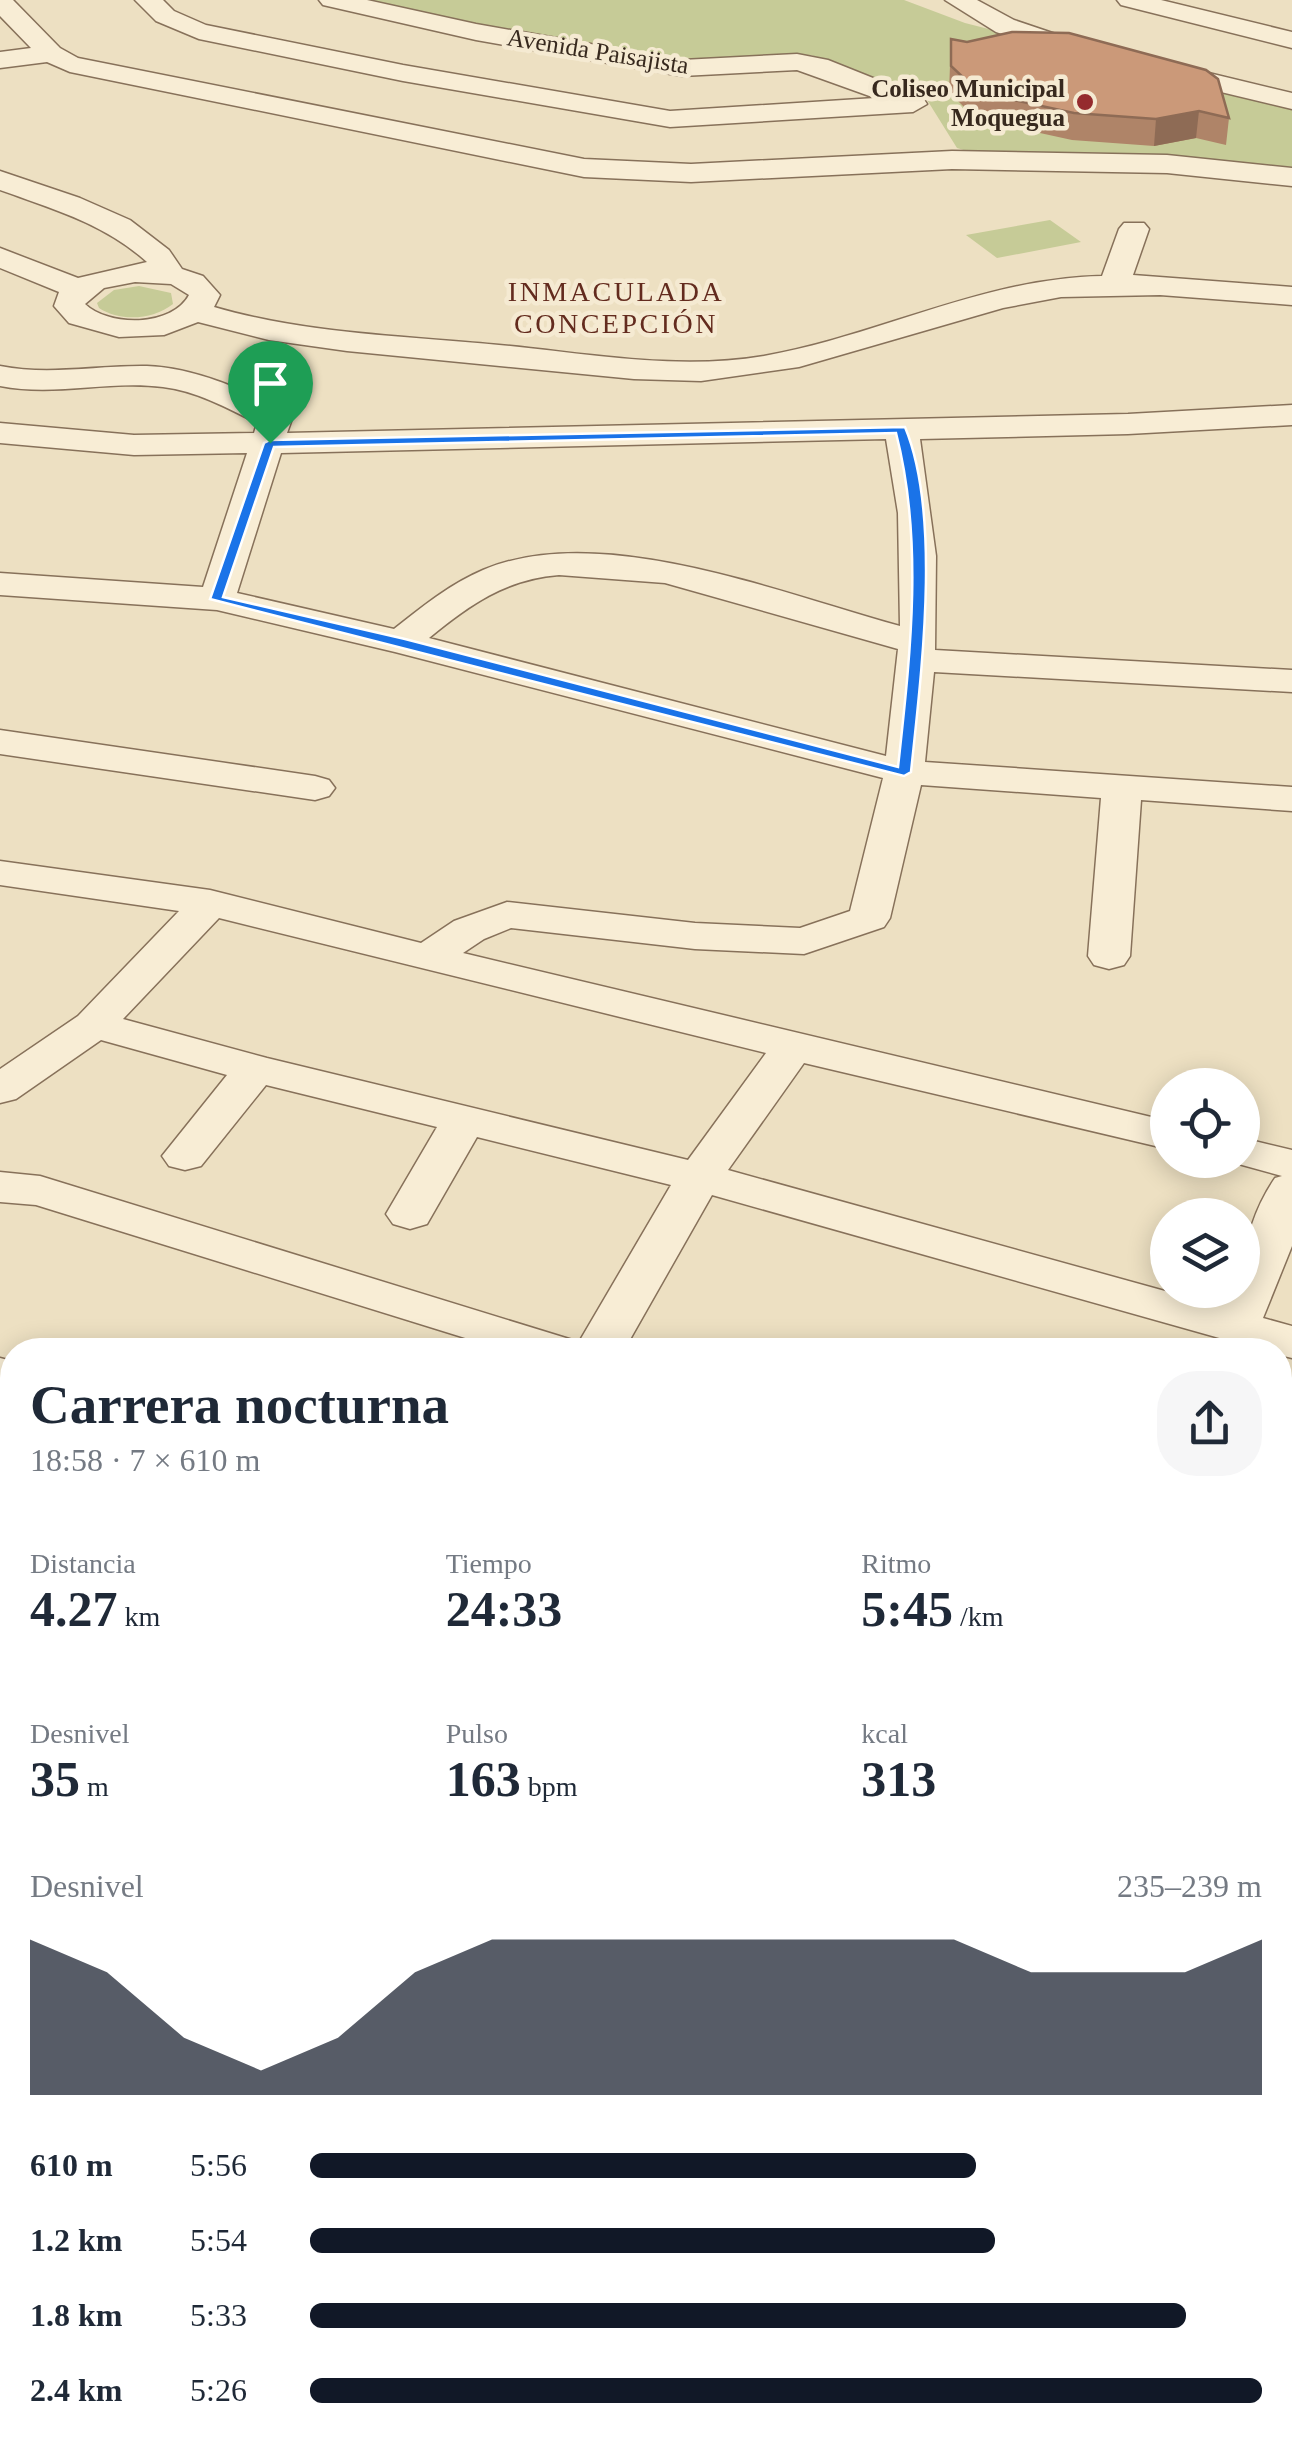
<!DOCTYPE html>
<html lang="es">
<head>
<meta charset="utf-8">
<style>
  body { margin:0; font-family:"Times New Roman",serif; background:#f6f6f7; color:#1f2937; height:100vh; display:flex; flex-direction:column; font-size:38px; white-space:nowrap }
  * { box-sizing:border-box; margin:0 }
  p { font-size:32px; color:#747a83 }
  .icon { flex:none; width:55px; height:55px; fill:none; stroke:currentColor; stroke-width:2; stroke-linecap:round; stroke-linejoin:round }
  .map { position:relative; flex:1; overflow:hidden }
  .details { position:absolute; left:0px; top:1338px; width:1292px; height:1112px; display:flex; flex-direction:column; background:#fff; border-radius:40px 40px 0 0; box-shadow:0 5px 25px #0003 }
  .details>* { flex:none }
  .tools { position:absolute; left:1150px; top:1068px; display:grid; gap:20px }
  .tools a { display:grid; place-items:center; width:110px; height:110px; border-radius:50%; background:#fff; box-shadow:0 5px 25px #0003; font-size:50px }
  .pin { position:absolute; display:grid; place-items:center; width:85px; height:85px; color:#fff; margin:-102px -42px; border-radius:50% 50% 50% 0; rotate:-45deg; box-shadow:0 0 10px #0007 }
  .pin .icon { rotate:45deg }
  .round { display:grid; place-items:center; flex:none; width:105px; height:105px; border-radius:40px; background:#f6f6f7 }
  .head { display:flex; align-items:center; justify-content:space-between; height:170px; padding:0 30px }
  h1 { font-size:55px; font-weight:700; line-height:75px }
  .stats { display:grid; grid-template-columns:repeat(3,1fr); gap:15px; height:170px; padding:10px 30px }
  .stats div { display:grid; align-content:center }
  .stats b { font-size:50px; font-weight:700 }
  .stats small { font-size:28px; font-weight:400 }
  .stats p { font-size:28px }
  .chart { height:280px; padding:20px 30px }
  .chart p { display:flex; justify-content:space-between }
  .chart svg { width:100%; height:180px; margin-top:10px; fill:#111827; opacity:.7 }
  ul { padding:0 30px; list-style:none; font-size:32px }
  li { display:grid; grid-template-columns:160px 120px 1fr; align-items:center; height:75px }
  li i { height:25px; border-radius:12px; background:#111827 }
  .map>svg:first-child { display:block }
  .green { fill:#c6cb97 }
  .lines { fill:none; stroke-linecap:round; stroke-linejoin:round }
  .minor-casing { stroke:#87715a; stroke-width:3 }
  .minor { fill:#f8edd5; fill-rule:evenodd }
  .wall { fill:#af8468 }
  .shaded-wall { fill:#8e6b55 }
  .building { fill:#cb9979; stroke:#8e6b55; stroke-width:2.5 }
  .route { fill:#1a73e8; stroke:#fff; stroke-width:2.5; fill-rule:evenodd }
  .poi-dot { fill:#952b2e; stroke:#f5ead2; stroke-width:4 }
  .labels { text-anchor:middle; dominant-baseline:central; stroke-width:9; stroke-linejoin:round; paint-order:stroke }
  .far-street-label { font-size:25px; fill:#37291e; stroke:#f5ead2 }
  .far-poi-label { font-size:25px; font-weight:bold; fill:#37291e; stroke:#f5ead2; text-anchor:end }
  .far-neighbourhood-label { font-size:28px; letter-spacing:2.5px; fill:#632b1e; stroke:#f5ead2 }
</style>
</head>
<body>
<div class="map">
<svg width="1292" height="2448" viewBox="0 0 1292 2448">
  <rect width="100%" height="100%" fill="#ede0c2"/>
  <g class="green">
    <path d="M356,0H904L965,23L1292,107V167L1115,153L967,151L957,148L924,95L811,55L667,60Z"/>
    <path d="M1050,220L1081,242L997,258L966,235Z"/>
    <path d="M139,286L171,293L173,304C153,320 120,322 99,308L97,303L114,290Z"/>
  </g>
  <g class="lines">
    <g class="minor-casing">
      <g id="minor">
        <path d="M0,0H13L60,48L78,58L584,159L691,164L952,151L1167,155L1292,168V186L1167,173L952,169L691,182L584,177L70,72L47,62L0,68V52L31,48L0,16Z"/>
        <path d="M135,0H163L174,11L206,25L403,65L670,111L875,98L797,70L682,76L476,40L323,5L319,0H367L476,24L682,60L797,54L828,60L923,98L927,104L913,112L670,127L403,81L199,39L156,21Z"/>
        <path d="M945,0H977L1014,20L1088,45L1092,51L1079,59L996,32Z"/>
        <path d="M1117,0H1161L1292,32V48L1121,5Z"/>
        <path d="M1159,61L1292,93V109L1150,75L1146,69Z"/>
        <path d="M0,171L80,198L130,220L169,250L182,269L203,276L220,295L214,307C307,334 404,336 499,345C587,353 675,371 764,356C878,336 985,278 1102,276L1119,229L1124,223H1144L1149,229L1133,275L1292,287V305L1160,295L1061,297L1003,308L799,367L701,381L634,379L347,351L269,340L198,322L164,335L119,337L69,323L54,306L59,292L0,268V248L78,278L147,262C105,224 53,209 0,190ZM135,282L171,284L189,295C172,327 109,327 85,304L104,288Z"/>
        <path d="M0,366C50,376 97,365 147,366C196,368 244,390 287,412L292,419L287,433L1128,414L1292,405V425L1128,434L920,439L936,556L935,650L1292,670V692L934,672L925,762L1292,787V811L1141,800L1130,956L1124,965L1109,969L1094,965L1088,956L1101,798L921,785L890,918L884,927L804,954L695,949L511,928L484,939L463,953L1168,1121V1149L804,1063L728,1170L1219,1306L1226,1290H1242C1242,1249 1252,1212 1275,1178L1282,1176L1224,1160H1242V1138L1292,1150V1246L1263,1318L1292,1326V1358L1280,1355V1350H1262L712,1195L624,1350H504L36,1205L0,1202V1172L40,1176L579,1342L671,1185L477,1137L427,1224L410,1229L393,1224L386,1214L437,1127L266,1085L201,1166L185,1170L169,1166L162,1156L227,1075L101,1040L16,1099L0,1103V1069L78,1016L179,911L0,885V861L210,890L421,943L454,921L507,902L695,923L800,928L850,911L883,778L395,652L217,610L0,595V573L203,587L247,453L134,455L0,443V423L134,435L254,433L257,423C228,408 196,391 163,387C108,380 55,397 0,386ZM886,439L898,513L900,626C782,594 600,520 483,570C450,584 422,607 394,629L237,593L281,453ZM559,575L665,583L898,649L886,756L429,638C469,605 506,579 559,575ZM219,918L766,1053L688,1160L267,1058L123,1019Z"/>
        <path d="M0,730L315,776L329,780L335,788L329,796L315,800L0,754Z"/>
        <path d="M0,1358L12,1361V1395L0,1392Z"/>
        <path d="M1280,1668L1292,1672V1736L1280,1732Z"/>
        <path d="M1292,2039V2091L1280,2093V2041Z"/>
        <path d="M12,2238V2296L0,2297V2239Z"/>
        <path d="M589,2438H657L658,2448H588Z"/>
      </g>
    </g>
    <use href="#minor" class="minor"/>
  </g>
  <path class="wall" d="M951,39L1229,118L1226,145L1196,138L1154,146L1072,140L1013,127L965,108L949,92Z"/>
  <path class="shaded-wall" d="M1199,111L1196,138L1154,146L1156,119Z"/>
  <path class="building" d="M1012,32L1069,33L1206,70L1218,79L1229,118L1199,111L1156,119L1074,113L1014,100L967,81L951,66V39L967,42Z"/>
  <path class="route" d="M905,427C942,516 921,676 911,772L904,776L210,599L264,443L270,440ZM896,433C924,542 910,657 898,767L405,639L223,597L274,447Z"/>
  <circle class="poi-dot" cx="1085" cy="102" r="10"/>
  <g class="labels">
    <g class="far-street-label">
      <text transform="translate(598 51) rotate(9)">Avenida Paisajista</text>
    </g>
    <g class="far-poi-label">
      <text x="1065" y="88">Coliseo Municipal<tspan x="1065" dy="29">Moquegua</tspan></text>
    </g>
    <g class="far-neighbourhood-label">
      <text x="616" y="291">INMACULADA<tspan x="616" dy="32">CONCEPCIÓN</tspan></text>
    </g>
  </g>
</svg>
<div class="tools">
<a><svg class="icon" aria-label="locate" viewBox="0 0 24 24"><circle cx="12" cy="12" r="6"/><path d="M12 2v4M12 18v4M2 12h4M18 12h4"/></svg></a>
<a><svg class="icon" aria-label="layers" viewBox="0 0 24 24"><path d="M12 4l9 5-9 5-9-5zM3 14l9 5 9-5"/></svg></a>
</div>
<div class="pin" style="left:270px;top:443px;background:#1e9e55"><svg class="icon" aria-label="arrive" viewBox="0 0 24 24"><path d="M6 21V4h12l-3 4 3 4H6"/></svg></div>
<section class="details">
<div class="head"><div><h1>Carrera nocturna</h1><p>18:58 · 7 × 610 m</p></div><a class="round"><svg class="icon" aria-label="share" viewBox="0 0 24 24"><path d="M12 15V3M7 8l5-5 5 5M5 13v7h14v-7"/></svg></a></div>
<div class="stats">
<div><p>Distancia</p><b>4.27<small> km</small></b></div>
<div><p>Tiempo</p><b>24:33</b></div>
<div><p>Ritmo</p><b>5:45<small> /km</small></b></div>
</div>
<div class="stats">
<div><p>Desnivel</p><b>35<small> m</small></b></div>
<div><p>Pulso</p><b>163<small> bpm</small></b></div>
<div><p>kcal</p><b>313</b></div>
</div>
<div class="chart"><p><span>Desnivel</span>235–239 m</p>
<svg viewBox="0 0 160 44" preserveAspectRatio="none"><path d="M0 44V6L10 14L20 30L30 38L40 30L50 14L60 6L70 6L80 6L90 6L100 6L110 6L120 6L130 14L140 14L150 14L160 6V44z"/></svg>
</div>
<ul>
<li><b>610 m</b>5:56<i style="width:70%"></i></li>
<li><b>1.2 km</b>5:54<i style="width:72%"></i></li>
<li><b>1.8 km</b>5:33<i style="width:92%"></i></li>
<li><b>2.4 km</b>5:26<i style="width:100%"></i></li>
</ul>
</section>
</div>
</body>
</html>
